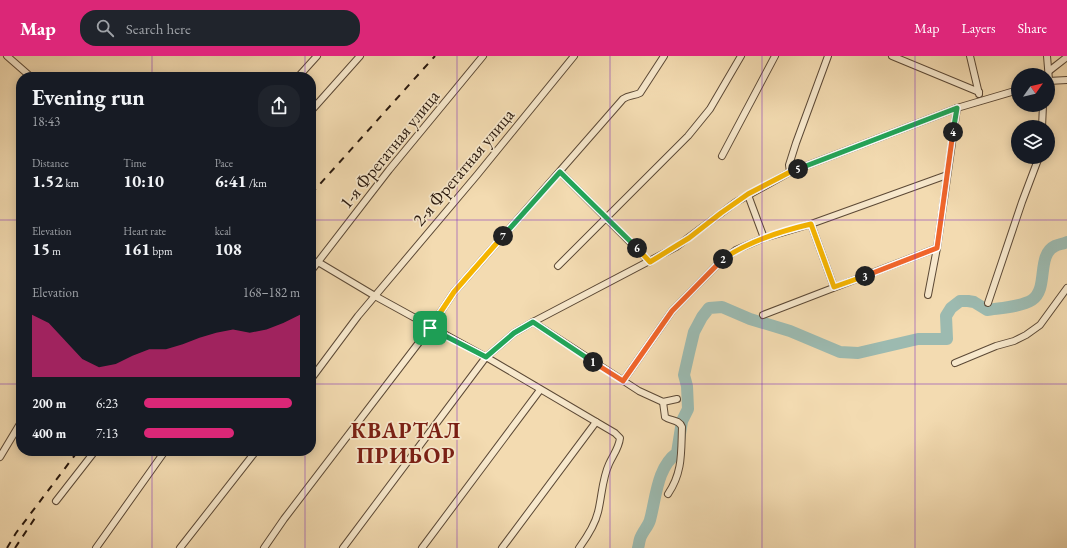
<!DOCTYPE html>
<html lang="en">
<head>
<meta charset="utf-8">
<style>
  body { margin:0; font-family:"EB Garamond",serif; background:#20242c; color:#f1f3f6; height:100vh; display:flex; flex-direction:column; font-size:15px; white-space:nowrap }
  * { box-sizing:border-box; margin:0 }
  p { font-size:13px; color:#9ea1a6 }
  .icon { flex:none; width:22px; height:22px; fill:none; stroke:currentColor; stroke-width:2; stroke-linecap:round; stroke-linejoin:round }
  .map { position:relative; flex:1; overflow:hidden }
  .side { position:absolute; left:16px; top:16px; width:300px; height:384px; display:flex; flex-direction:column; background:#171b24; border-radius:16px; box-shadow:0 2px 10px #0003 }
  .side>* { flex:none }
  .needle { width:26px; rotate:56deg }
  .tools { position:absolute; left:1011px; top:12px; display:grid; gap:8px }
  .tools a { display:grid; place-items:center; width:44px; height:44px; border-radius:50%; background:#171b24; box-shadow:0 2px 10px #0003; font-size:20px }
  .pin { position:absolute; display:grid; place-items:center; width:34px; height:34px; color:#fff; margin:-17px; border-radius:8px; box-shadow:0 2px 6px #0006 }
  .km { position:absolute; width:20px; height:20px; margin:-10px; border-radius:50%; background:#222; color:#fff; font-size:11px; line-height:20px; text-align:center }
  .round { display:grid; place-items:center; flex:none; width:42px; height:42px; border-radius:16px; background:#20242c }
  .head { display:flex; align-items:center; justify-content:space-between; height:68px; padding:0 16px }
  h1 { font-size:22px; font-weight:700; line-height:30px }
  .stats { display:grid; grid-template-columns:repeat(3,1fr); gap:6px; height:68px; padding:4px 16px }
  .stats div { display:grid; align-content:center }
  .stats b { font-size:17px; font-weight:700 }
  .stats small { font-size:11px; font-weight:400 }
  .stats p { font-size:11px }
  .chart { height:112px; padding:8px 16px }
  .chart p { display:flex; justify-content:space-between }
  .chart svg { width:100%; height:72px; margin-top:4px; fill:#db2777; opacity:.7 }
  ul { padding:0 16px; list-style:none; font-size:13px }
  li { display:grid; grid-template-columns:64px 48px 1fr; align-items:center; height:30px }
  li i { height:10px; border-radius:5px; background:#db2777 }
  header { display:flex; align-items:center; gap:24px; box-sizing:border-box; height:56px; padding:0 20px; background:#db2777; color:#fff }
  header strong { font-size:19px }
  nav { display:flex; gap:22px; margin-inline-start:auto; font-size:14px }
  .search { width:280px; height:36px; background:#20242c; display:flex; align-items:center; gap:10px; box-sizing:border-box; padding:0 14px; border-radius:16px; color:#9ea1a6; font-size:15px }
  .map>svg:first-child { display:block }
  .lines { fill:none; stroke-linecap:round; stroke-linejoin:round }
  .river { stroke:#9cbab0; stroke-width:12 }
  .minor-casing { stroke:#5c4936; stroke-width:8 }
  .minor { stroke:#f7e8cc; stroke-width:6 }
  .rail { stroke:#29180d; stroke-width:2; stroke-dasharray:7 7; stroke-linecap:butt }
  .split-1-casing { stroke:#fff; stroke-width:8 }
  .split-2-casing { stroke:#fff; stroke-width:8 }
  .split-3-casing { stroke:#fff; stroke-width:8 }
  .split-4-casing { stroke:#fff; stroke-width:8 }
  .split-5-casing { stroke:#fff; stroke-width:8 }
  .split-6-casing { stroke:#fff; stroke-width:8 }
  .split-7-casing { stroke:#fff; stroke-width:8 }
  .split-8-casing { stroke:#fff; stroke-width:8 }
  .split-1 { stroke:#22a559; stroke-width:5 }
  .split-2 { stroke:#f0652b; stroke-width:5 }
  .split-3 { stroke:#f5b400; stroke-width:5 }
  .split-4 { stroke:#f0652b; stroke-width:5 }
  .split-5 { stroke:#22a559; stroke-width:5 }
  .split-6 { stroke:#f5b400; stroke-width:5 }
  .split-7 { stroke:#22a559; stroke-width:5 }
  .split-8 { stroke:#f5b400; stroke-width:5 }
  .grid { fill:none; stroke:#7b2cbf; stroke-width:1; stroke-opacity:0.55 }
  .labels { text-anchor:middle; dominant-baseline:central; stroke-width:3.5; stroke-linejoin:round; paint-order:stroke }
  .street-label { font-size:18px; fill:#29180d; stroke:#f7e8cc }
  .district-label { font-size:22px; font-weight:bold; letter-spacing:1px; fill:#7a1f14; stroke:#f7e8cc }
</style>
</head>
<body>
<header>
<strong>Map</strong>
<div class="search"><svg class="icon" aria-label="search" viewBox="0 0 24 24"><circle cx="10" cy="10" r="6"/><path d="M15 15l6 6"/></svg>Search here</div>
<nav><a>Map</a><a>Layers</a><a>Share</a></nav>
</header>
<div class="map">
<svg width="1067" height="492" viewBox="0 0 1067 492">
  <rect width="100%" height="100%" fill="#f3dbb1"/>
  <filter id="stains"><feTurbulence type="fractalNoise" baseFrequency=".005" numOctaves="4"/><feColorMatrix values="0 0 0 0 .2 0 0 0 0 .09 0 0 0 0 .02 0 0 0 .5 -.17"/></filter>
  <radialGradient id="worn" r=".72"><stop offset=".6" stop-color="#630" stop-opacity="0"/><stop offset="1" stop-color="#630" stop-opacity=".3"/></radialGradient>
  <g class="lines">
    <path class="river" d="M638,492C639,489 639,486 640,483C642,476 648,471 650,464C656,442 657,411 677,397L682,365L688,353L687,330L684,319L689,297L694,276L702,261L709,252L722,251L750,263L790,275L840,296L858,297L918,283H947L946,260L951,252L960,245H968L974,246L987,254C1000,252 1021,251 1032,244C1049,233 1036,199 1055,190C1059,188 1063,188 1067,186"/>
    <g class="minor-casing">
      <g id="minor">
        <path d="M7,0L31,21"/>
        <path d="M892,0L979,36"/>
        <path d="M970,0L979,38"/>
        <path d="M1047,0L1049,24"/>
        <path d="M1049,15L1067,1"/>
        <path d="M298,21L317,0"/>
        <path d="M1048,25L1067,24"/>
        <path d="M311,55L360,0"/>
        <path d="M1042,71L1043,49"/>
        <path d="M722,100L775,0"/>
        <path d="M560,116L650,206"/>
        <path d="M790,116L789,109L796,87L828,0"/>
        <path d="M748,139L764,182"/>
        <path d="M811,168L834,231"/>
        <path d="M318,206L375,240L486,301L615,377L620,382C619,392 613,399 609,408C602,423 602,440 598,456C595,469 587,481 579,492"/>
        <path d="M558,210L688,80L710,53L741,0"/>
        <path d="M311,215L389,114L483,0"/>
        <path d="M928,239L937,192L957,52"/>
        <path d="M988,247L1022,146L1039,101"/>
        <path d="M763,259L937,192"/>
        <path d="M533,266L639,335L663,346L677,343"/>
        <path d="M955,307L996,290L1014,285L1026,279L1040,269L1067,232"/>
        <path d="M311,323L358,260L477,119L574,0"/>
        <path d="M623,325L672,255L718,208L736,194L764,182L811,168L947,119"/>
        <path d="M663,346L665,361C670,365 679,363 682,371C681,396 683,416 668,438"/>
        <path d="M0,401L21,366"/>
        <path d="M56,445L95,395"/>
        <path d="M96,492L165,395"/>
        <path d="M180,492L256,395"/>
        <path d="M264,492L284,463L430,272L454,236L623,43C629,39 634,40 640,37L664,0"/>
        <path d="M343,492L486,301L514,277L533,266L676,191L736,146L790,116L957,52L1018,34"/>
        <path d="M422,492L540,334"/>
        <path d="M502,492L596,366"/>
      </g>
    </g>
    <use href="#minor" class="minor"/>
    <g class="rail">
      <path d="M311,138L435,0"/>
      <path d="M7,492L16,477L78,395"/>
      <path d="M15,492L37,459"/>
    </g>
  </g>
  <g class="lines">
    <g class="split-1-casing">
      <path id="split-1" d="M430,272L486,301L514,277L533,266L593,306"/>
    </g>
    <g class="split-2-casing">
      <path id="split-2" d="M593,306L623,325L672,255L718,208L723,203"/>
    </g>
    <g class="split-3-casing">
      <path id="split-3" d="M723,203C749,185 781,175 811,168L834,231L865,220"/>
    </g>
    <g class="split-4-casing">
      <path id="split-4" d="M865,220L937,192L953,76"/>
    </g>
    <g class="split-5-casing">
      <path id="split-5" d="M798,113L957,52L953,76"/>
    </g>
    <g class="split-6-casing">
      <path id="split-6" d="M637,192L650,206L689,182L721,157L748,138L790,116L798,113"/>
    </g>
    <g class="split-7-casing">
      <path id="split-7" d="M503,180L560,116L637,192"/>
    </g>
    <g class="split-8-casing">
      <path id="split-8" d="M430,272L454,236L503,180"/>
    </g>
    <use href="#split-1" class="split-1"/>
    <use href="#split-2" class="split-2"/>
    <use href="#split-3" class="split-3"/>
    <use href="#split-4" class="split-4"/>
    <use href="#split-5" class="split-5"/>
    <use href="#split-6" class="split-6"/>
    <use href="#split-7" class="split-7"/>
    <use href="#split-8" class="split-8"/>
  </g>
  <path class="grid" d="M152,0V21M305,0V21M457,0V492M610,0V492M762,0V492M915,0V492M0,164H21M311,164H1067M0,328H21M311,328H1067M152,395V492M305,395V492"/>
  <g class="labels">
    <g class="street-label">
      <text transform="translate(389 93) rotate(-51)">1-я Фрегатная улица</text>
      <text transform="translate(463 111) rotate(-50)">2-я Фрегатная улица</text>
    </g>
    <g class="district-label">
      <text x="406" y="374">КВАРТАЛ<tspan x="406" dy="25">ПРИБОР</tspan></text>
    </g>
  </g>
  <rect width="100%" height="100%" filter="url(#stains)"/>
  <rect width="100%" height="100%" fill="url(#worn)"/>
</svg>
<div class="tools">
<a><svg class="needle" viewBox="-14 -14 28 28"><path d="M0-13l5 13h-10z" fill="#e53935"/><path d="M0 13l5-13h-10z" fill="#9ea1a6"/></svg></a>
<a><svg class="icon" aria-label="layers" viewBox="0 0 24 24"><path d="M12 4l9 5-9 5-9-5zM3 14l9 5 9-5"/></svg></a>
</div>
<div class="pin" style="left:430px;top:272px;background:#1e9e55"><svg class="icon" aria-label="arrive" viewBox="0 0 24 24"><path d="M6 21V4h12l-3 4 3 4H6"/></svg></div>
<b class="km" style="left:593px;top:306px">1</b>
<b class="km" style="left:723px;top:203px">2</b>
<b class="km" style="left:865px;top:220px">3</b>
<b class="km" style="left:953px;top:76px">4</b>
<b class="km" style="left:798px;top:113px">5</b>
<b class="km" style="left:637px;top:192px">6</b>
<b class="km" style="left:503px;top:180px">7</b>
<section class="side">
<div class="head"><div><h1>Evening run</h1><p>18:43</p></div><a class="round"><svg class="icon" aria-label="share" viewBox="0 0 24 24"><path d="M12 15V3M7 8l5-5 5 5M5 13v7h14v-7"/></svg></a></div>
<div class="stats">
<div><p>Distance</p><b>1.52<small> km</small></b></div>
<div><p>Time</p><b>10:10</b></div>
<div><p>Pace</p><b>6:41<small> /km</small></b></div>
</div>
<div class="stats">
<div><p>Elevation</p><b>15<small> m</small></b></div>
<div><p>Heart rate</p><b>161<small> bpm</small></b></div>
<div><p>kcal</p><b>108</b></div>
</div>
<div class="chart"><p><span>Elevation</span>168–182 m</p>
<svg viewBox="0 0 160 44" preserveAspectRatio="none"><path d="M0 44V6L10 11L20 22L30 33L40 38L50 36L60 31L70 27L80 27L90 24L100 20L110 17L120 15L130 17L140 15L150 11L160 6V44z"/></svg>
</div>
<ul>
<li><b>200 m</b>6:23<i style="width:95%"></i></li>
<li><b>400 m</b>7:13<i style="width:58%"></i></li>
</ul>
</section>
</div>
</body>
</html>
